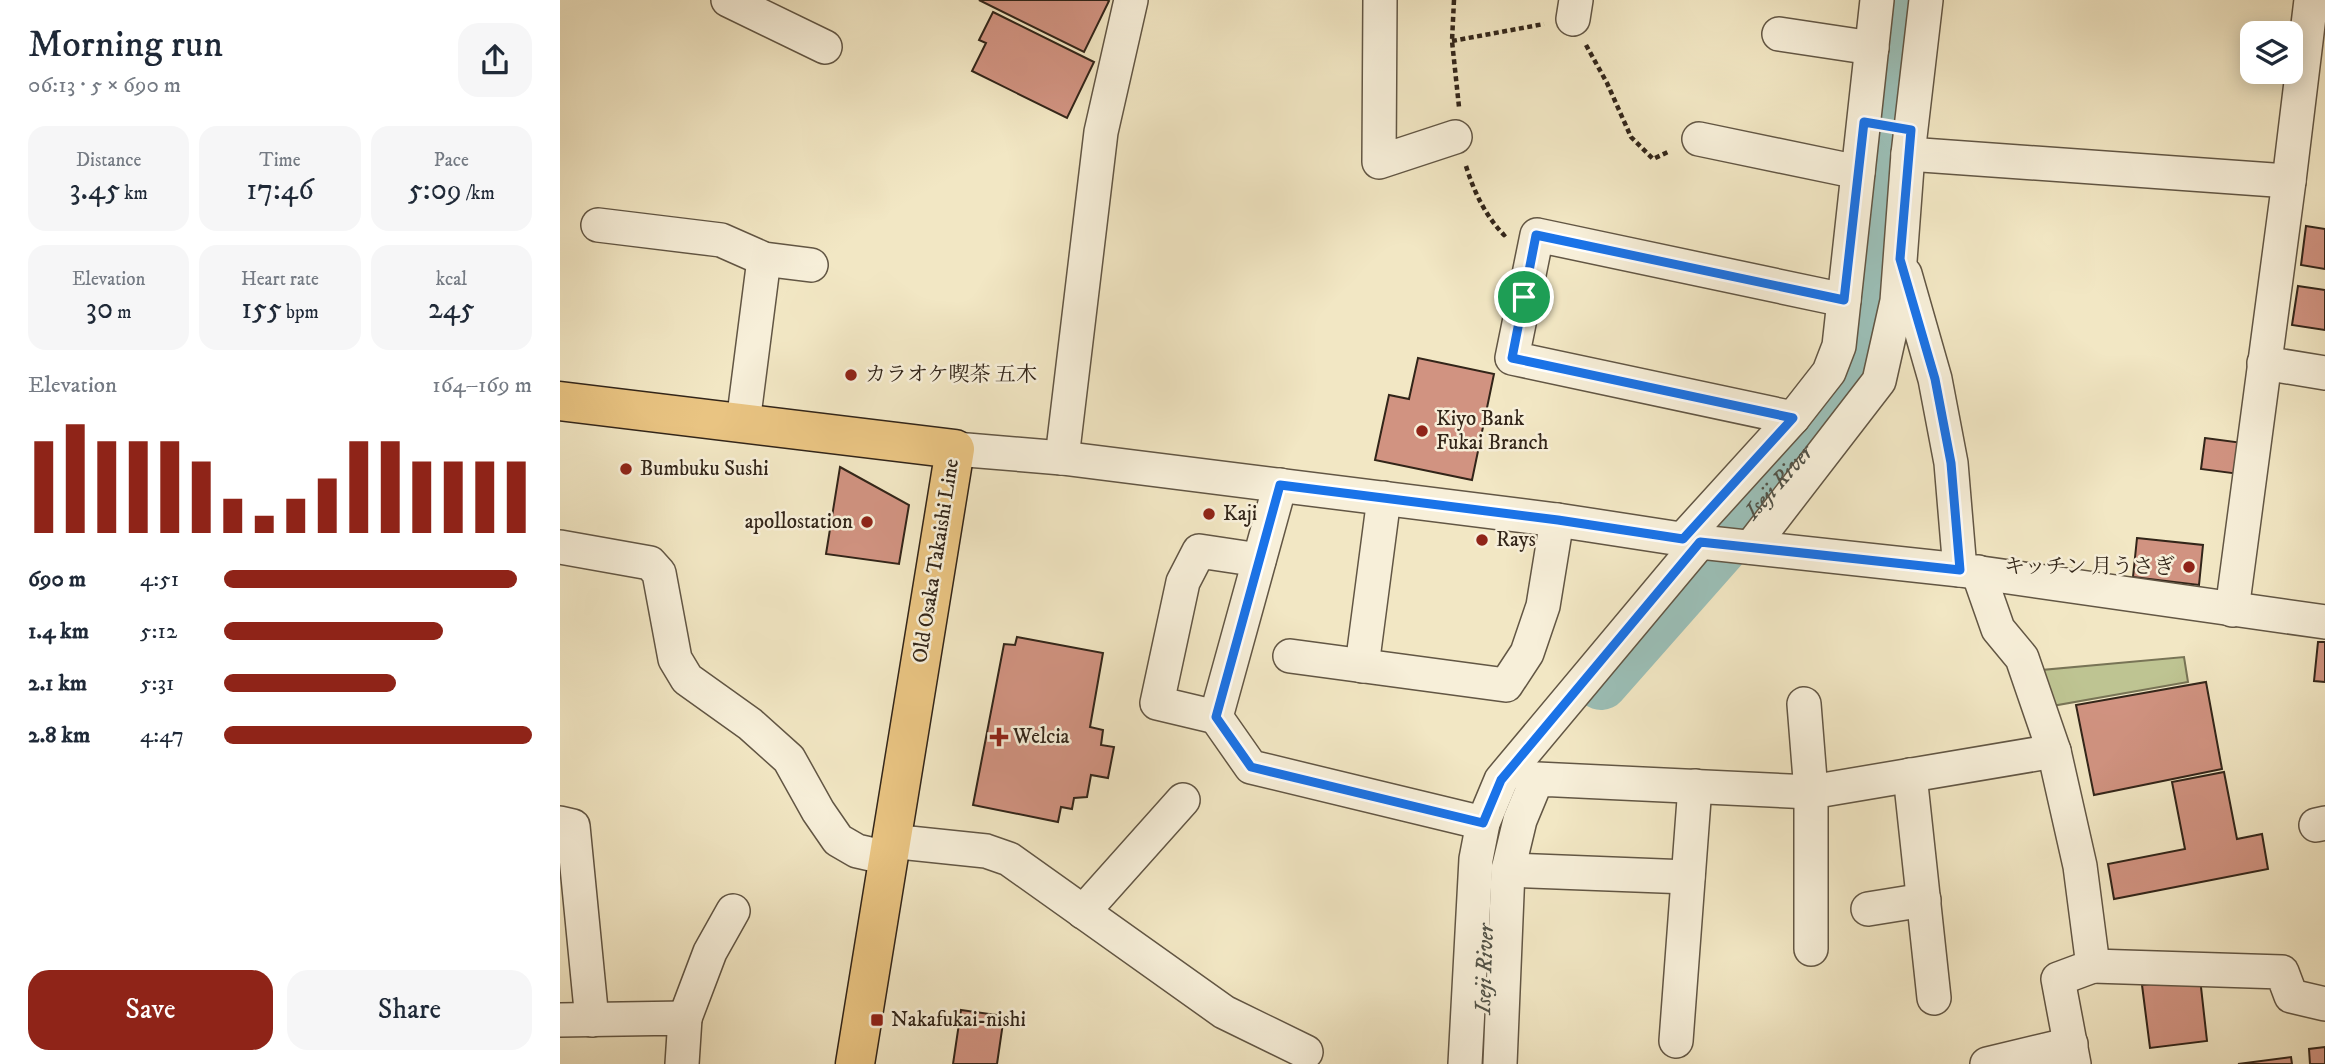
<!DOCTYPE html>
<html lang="en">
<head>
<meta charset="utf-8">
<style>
  body { margin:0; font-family:"IM FELL DW Pica","Noto Serif JP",serif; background:#f6f6f7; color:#1f2937; height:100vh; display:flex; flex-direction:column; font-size:26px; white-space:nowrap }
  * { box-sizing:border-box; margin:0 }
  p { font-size:23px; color:#747a83 }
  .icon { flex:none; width:38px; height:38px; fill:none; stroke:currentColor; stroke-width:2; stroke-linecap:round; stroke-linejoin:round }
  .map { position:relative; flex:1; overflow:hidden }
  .sheet { display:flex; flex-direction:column; background:#fff; width:560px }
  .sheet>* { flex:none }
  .buttons { position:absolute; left:1680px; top:21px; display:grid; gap:14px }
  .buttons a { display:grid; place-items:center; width:63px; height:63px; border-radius:14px; background:#fff; box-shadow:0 4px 18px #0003; font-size:35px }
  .pin { position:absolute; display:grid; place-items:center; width:60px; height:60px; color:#fff; margin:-30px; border:4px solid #fff; border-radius:50%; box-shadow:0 2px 7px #0007 }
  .round { display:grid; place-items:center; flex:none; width:74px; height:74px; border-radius:21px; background:#f6f6f7 }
  .headline { display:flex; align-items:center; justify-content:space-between; height:119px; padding:0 28px }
  h1 { font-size:38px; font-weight:600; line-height:52px }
  .metrics { display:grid; grid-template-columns:repeat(3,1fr); gap:10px; height:119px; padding:7px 28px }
  .metrics div { display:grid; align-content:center; border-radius:18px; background:#f6f6f7; text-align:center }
  .metrics b { font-size:30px; font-weight:600 }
  .metrics small { font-size:19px; font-weight:400 }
  .metrics p { font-size:19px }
  .chart { height:196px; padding:14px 28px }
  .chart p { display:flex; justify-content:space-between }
  .chart svg { width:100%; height:126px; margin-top:7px; stroke:#8f2418; stroke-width:6 }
  .action { display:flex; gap:14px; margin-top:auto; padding:14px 28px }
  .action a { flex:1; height:80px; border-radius:21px; background:#8f2418; color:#fff; font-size:28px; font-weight:600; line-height:80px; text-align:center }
  .action a+a { background:#f6f6f7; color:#1f2937 }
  ul { padding:0 28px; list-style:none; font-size:23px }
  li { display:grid; grid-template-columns:112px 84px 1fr; align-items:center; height:52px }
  li i { height:18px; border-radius:9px; background:#8f2418 }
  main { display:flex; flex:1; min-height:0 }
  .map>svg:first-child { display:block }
  .green { fill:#bec492; stroke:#787456; stroke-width:2 }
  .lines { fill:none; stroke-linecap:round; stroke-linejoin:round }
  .river { stroke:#9bbfb7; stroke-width:54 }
  .building { fill:#d19381; stroke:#322519; stroke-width:2 }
  .minor-casing { stroke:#625644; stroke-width:36 }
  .major-casing { stroke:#322519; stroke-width:41 }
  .path { stroke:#322519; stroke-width:4.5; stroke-dasharray:5 3.5; stroke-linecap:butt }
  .minor { stroke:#f7efd9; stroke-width:33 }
  .major { stroke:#e9c482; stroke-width:38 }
  .route-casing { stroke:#fff; stroke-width:14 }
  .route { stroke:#1a73e8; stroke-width:9 }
  .poi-dot { fill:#8f2418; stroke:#f7efd9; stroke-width:2.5 }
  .labels { text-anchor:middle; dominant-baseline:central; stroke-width:5; stroke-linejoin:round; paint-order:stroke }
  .poi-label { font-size:21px; fill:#322519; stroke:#f7efd9; text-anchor:start }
  .street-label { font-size:21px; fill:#322519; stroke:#f7efd9 }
  .water-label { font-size:23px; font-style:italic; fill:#525348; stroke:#f7efd9 }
</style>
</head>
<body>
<main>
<section class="sheet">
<div class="headline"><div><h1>Morning run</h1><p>06:13 · 5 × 690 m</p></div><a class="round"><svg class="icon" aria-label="share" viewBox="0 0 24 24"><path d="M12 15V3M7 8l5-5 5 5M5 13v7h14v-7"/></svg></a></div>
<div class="metrics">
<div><p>Distance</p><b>3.45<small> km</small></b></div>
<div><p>Time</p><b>17:46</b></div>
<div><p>Pace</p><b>5:09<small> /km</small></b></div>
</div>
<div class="metrics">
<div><p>Elevation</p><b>30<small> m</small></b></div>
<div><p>Heart rate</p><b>155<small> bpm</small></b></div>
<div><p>kcal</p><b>245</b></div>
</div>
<div class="chart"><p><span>Elevation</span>164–169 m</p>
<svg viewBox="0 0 160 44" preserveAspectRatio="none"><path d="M5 44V12M15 44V6M25 44V12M35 44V12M45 44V12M55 44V19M65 44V32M75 44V38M85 44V32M95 44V25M105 44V12M115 44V12M125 44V19M135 44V19M145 44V19M155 44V19"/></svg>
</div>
<ul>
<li><b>690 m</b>4:51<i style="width:95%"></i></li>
<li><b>1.4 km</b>5:12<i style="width:71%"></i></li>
<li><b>2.1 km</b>5:31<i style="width:56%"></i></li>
<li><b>2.8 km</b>4:47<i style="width:100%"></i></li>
</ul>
<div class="action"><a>Save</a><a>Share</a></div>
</section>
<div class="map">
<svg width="1765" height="1064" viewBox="0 0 1765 1064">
  <rect width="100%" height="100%" fill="#f2e7c4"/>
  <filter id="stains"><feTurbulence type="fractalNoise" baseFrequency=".00286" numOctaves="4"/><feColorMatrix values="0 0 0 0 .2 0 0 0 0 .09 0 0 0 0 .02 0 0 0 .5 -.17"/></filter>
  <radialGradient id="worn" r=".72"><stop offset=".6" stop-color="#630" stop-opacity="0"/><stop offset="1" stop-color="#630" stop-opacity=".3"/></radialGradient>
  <path class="green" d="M1624,657L1628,682L1492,706L1482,670Z"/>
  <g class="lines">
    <path class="river" id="s1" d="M1041,683L1285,407L1308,362L1346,0"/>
  </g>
  <g class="building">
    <path d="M419,0H547L549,1L524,52Z"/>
    <path d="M433,12L534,62L507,118L412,71L426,43L419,40Z"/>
    <path d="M1746,226L1765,229V269L1741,265Z"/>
    <path d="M1738,286L1765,290V330L1732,325Z"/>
    <path d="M858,358L934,374L912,480L815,460L829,395L849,399Z"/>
    <path d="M1645,438L1683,443L1679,474L1641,469Z"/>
    <path d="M280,467L349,505L339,564L266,554Z"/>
    <path d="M1577,538L1643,545L1639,585L1573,577Z"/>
    <path d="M457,637L543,653L530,727L543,730L541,745L554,747L548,778L531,775L527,797L514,798L512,809L501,807L498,822L413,805L444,644L455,645Z"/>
    <path d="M1758,642H1765V682L1754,681Z"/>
    <path d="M1646,682L1662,769L1534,795L1516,705Z"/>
    <path d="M1664,772L1677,839L1702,834L1708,869L1554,899L1548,864L1625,849L1612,782Z"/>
    <path d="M1640,978L1647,1041L1590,1048L1582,985Z"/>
    <path d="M401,1010L444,1016L437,1064H393Z"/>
    <path d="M1765,1047V1064H1750L1749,1049Z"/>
    <path d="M1731,1057L1732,1064H1678Z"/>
  </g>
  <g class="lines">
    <g class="minor-casing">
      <g id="minor">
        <path d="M168,0L265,47"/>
        <path d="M820,0L819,162L895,137"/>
        <path d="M1013,19L1016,0"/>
        <path d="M1219,34L1312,48"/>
        <path d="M1139,139L1298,172"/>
        <path d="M1348,154L1729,181"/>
        <path d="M38,225L161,240L204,259L251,265"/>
        <path d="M1345,274L1375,379L1391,463L1400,570"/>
        <path d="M1704,363L1765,373"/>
        <path d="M1233,418L952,358L977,235L1284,300"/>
        <path d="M183,423L204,259"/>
        <path d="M395,449L502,458L997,520L1140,542L1400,570L1765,622"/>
        <path d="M502,458L541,132L571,0"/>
        <path d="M720,485L656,717L691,767L923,823"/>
        <path d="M1123,539L1233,418L1269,372L1279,346L1317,0"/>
        <path d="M0,547L90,563L99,573L115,659L127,679L190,724L229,759L258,811L278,840L297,851L328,858"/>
        <path d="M1191,547L1319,381L1337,301L1348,154L1366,0"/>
        <path d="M1418,572L1438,629L1462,658L1494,751L1520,866L1533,966L1498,979L1514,1064"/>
        <path d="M1672,610L1729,181L1751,0"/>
        <path d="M730,656L946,685L967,653L983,606L997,520"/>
        <path d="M802,666L824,498"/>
        <path d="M1244,704L1251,792V949"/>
        <path d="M656,717L597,703L623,582L639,551L699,560"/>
        <path d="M1350,775L1374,998"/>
        <path d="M0,823L13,826L32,1020"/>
        <path d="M1756,825L1765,823"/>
        <path d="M330,841L426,851L449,859L664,1012L746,1052"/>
        <path d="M948,870L1128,877"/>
        <path d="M1308,909L1364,900"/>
        <path d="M523,912L623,800"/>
        <path d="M1533,966L1722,972L1731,996L1765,1004"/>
        <path d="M125,1018L150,952L173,911"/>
        <path d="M0,1020L125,1018L122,1064"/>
        <path d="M1116,1041L1135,786"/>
        <path d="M905,1064L916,859L923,823L941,780L1140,542"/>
        <path d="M940,1064L948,870L960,820L977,779L1251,792L1494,751"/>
        <path d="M1427,1064L1511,1044"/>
      </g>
    </g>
    <g class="major-casing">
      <path id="major" d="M0,401L395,449L295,1064"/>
    </g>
    <g class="path">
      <path d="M894,0L892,41L899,107"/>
      <path d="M892,41L984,24"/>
      <path d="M1026,45L1047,83L1071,137L1093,159L1110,151"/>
      <path d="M906,166C914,192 925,215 944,235L946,233"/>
    </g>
    <use href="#minor" class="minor"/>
    <use href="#major" class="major"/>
  </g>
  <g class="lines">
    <g class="route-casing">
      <path id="route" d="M1304,122L1351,130L1340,259L1375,379L1391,463L1400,570L1140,542L941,780L923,823L691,767L656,717L720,485L998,520L1123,539L1233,418L952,358L976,235L1284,300Z"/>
    </g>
    <use href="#route" class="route"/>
  </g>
  <g class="poi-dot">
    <circle cx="291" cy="375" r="7"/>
    <circle cx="862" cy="431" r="7"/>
    <circle cx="66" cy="469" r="7"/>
    <circle cx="649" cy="514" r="7"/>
    <circle cx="307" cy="522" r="7"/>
    <circle cx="922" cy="540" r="7"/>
    <circle cx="1629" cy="567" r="7"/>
    <path d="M435.5 726.5h7v7h7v7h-7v7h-7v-7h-7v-7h7z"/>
    <rect x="310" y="1013" width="14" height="14" rx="3.5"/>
  </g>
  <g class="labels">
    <g class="poi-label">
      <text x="305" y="375">カラオケ喫茶 五木</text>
      <text x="876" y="419">Kiyo Bank<tspan x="876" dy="24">Fukai Branch</tspan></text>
      <text x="80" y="469">Bumbuku Sushi</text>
      <text x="663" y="514">Kaji</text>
      <text x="293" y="522" text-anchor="end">apollostation</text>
      <text x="936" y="540">Rays</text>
      <text x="1615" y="567" text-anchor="end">キッチン 月うさぎ</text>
      <text x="453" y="737">Welcia</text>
      <text x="331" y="1020">Nakafukai-nishi</text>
    </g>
    <g class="street-label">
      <text transform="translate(376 561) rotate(-81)">Old Osaka Takaishi Line</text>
    </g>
    <g class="water-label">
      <text stroke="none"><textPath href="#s1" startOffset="268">Iseji River</textPath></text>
      <text transform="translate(925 969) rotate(-88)">Iseji River</text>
    </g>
  </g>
  <rect width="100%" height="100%" filter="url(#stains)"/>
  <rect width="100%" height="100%" fill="url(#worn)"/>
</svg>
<div class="buttons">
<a><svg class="icon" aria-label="layers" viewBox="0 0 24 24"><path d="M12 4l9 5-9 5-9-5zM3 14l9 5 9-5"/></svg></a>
</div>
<div class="pin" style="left:964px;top:297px;background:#1e9e55"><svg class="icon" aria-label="arrive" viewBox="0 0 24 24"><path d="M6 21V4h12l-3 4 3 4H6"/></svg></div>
</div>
</main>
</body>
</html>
